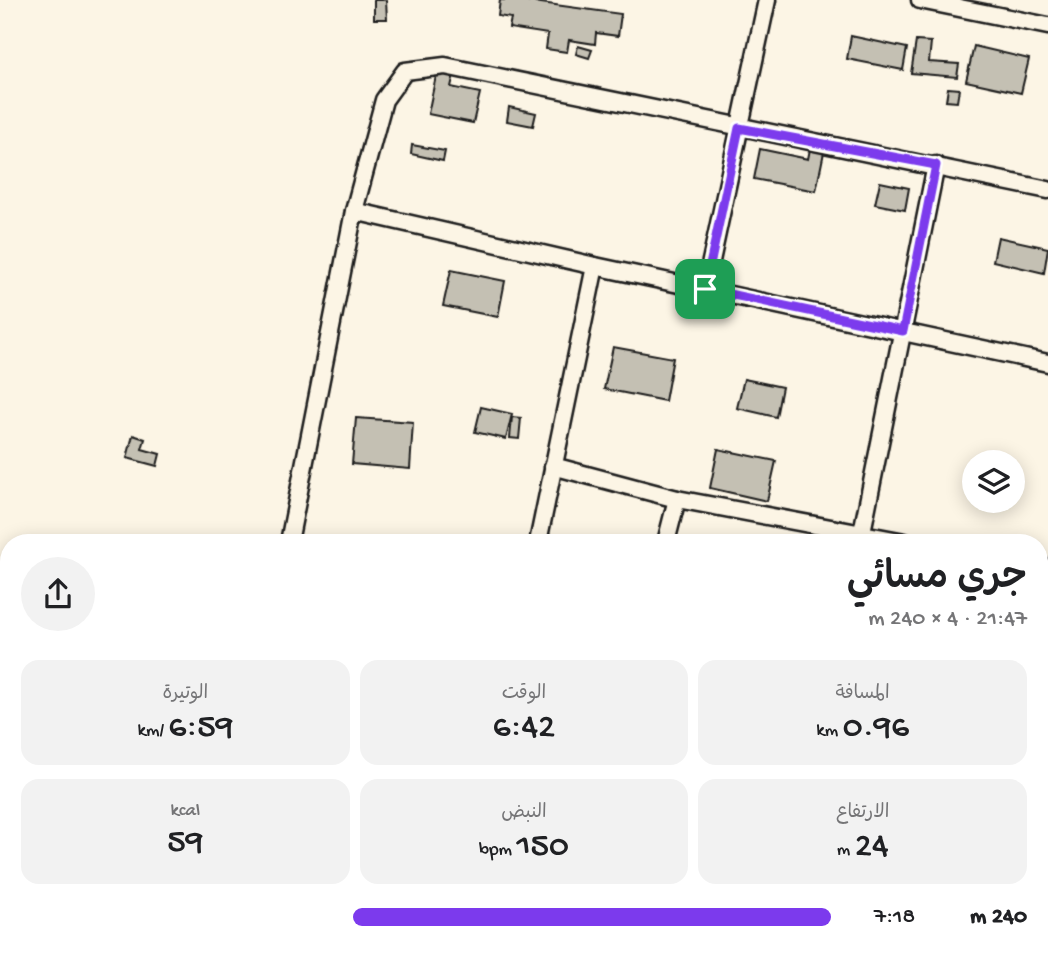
<!DOCTYPE html>
<html lang="ar">
<head>
<meta charset="utf-8">
<style>
  body { margin:0; font-family:"Gochi Hand","Playpen Sans Arabic",sans-serif; background:#f2f2f2; color:#202124; direction:rtl; height:100vh; display:flex; flex-direction:column; font-size:26px; white-space:nowrap }
  * { box-sizing:border-box; margin:0 }
  p { font-size:23px; color:#757577 }
  .icon { flex:none; width:38px; height:38px; fill:none; stroke:currentColor; stroke-width:2; stroke-linecap:round; stroke-linejoin:round }
  .map { position:relative; flex:1; overflow:hidden; direction:ltr }
  .details { position:absolute; left:0px; top:534px; width:1048px; height:425px; display:flex; flex-direction:column; background:#fff; border-radius:28px 28px 0 0; box-shadow:0 4px 18px #0003; direction:rtl }
  .details>* { flex:none }
  .buttons { position:absolute; left:962px; top:450px; display:grid; gap:14px }
  .buttons a { display:grid; place-items:center; width:63px; height:63px; border-radius:50%; background:#fff; box-shadow:0 4px 18px #0003; font-size:35px }
  .pin { position:absolute; display:grid; place-items:center; width:60px; height:60px; color:#fff; margin:-30px; border-radius:14px; box-shadow:0 4px 10px #0006 }
  .round { display:grid; place-items:center; flex:none; width:74px; height:74px; border-radius:37px; background:#f2f2f2 }
  .summary { display:flex; align-items:center; justify-content:space-between; height:119px; padding:0 21px }
  h1 { font-size:38px; font-weight:600; line-height:52px }
  .stats { display:grid; grid-template-columns:repeat(3,1fr); gap:10px; height:119px; padding:7px 21px }
  .stats div { display:grid; align-content:center; border-radius:18px; background:#f2f2f2; text-align:center }
  .stats b { font-size:35px; font-weight:600 }
  .stats small { font-size:19px; font-weight:400 }
  .stats p { font-size:19px }
  ul { padding:0 21px; list-style:none; font-size:23px }
  li { display:grid; grid-template-columns:112px 84px 1fr; align-items:center; height:52px }
  li i { height:18px; border-radius:9px; background:#7c3aed }
  .map>svg:first-child { display:block }
  .building { fill:#c4c0b3; stroke:#1c1c1c; stroke-width:2 }
  .lines { fill:none; stroke-linecap:round; stroke-linejoin:round }
  .minor-casing { stroke:#1c1c1c; stroke-width:21 }
  .minor { stroke:#fcf5e5; stroke-width:16 }
  .route-casing { stroke:#fff; stroke-width:14 }
  .route { stroke:#7c3aed; stroke-width:9 }
</style>
</head>
<body>
<div class="map">
<svg width="1048" height="958" viewBox="0 0 1048 958">
  <rect width="100%" height="100%" fill="#fcf5e5"/>
  <filter id="ink" filterUnits="userSpaceOnUse"><feTurbulence type="fractalNoise" baseFrequency=".0143" numOctaves="2"/><feDisplacementMap in="SourceGraphic" scale="14" xChannelSelector="R" yChannelSelector="G"/><feConvolveMatrix kernelMatrix="1 2 1 2 8 2 1 2 1" color-interpolation-filters="sRGB"/></filter>
  <g filter="url(#ink)">
    <g class="building">
      <path d="M374,0H386L387,19H374Z"/>
      <path d="M500,0H519L621,14L618,36L596,33L595,44L569,40L567,52L546,49L548,34L509,28L511,18L498,16Z"/>
      <path d="M851,36L907,48L903,70L847,59Z"/>
      <path d="M916,41L931,42L929,62L959,64L957,77L911,73Z"/>
      <path d="M578,46L592,50L589,58L576,54Z"/>
      <path d="M974,46L1029,59L1021,93L966,81Z"/>
      <path d="M437,71L454,74L451,87L480,93L473,123L428,114Z"/>
      <path d="M948,88L959,89L957,102L946,101Z"/>
      <path d="M509,107L536,113L533,126L507,121Z"/>
      <path d="M412,145L445,151L443,161L411,154Z"/>
      <path d="M760,149L808,159L810,149L824,152L816,191L754,179Z"/>
      <path d="M880,182L909,188L905,210L875,204Z"/>
      <path d="M998,237L1048,248L1044,273L993,261Z"/>
      <path d="M451,270L505,281L498,317L443,306Z"/>
      <path d="M613,347L673,358L665,401L604,389Z"/>
      <path d="M744,379L782,387L776,417L737,408Z"/>
      <path d="M481,407L512,414L506,439L475,432Z"/>
      <path d="M512,417L521,418L519,439L510,438Z"/>
      <path d="M356,418L413,422L410,469L352,464Z"/>
      <path d="M133,435L145,439L142,449L160,454L157,466L127,458Z"/>
      <path d="M718,449L776,461L767,501L710,488Z"/>
      <path d="M333,950H365L364,958H332Z"/>
      <path d="M369,950H429L427,958H367Z"/>
      <path d="M505,950H549L548,958H504Z"/>
      <path d="M676,950H690L689,958H674Z"/>
      <path d="M895,950H951L949,958H894Z"/>
    </g>
    <g class="lines">
      <g class="minor-casing">
        <g id="minor">
          <path d="M920,0L1048,26"/>
          <path d="M354,211L595,266L1048,363"/>
          <path d="M705,289L767,0"/>
          <path d="M553,466L677,499L905,542"/>
          <path d="M289,542L354,211L384,100L405,71L445,66L1048,190"/>
          <path d="M538,542L595,266"/>
          <path d="M666,542L677,499"/>
          <path d="M860,542L936,165"/>
          <path d="M1040,566L1048,568"/>
          <path d="M1040,731L1048,733"/>
          <path d="M1040,898L1048,900"/>
          <path d="M194,958L195,950"/>
          <path d="M459,958L460,950"/>
          <path d="M776,958L778,950"/>
        </g>
      </g>
      <use href="#minor" class="minor"/>
    </g>
  </g>
  <g class="lines" filter="url(#ink)">
    <g class="route-casing">
      <path id="route" d="M739,128L936,165L903,331L705,289Z"/>
    </g>
    <use href="#route" class="route"/>
  </g>
</svg>
<div class="buttons">
<a><svg class="icon" aria-label="layers" viewBox="0 0 24 24"><path d="M12 4l9 5-9 5-9-5zM3 14l9 5 9-5"/></svg></a>
</div>
<div class="pin" style="left:705px;top:289px;background:#1e9e55"><svg class="icon" aria-label="arrive" viewBox="0 0 24 24"><path d="M6 21V4h12l-3 4 3 4H6"/></svg></div>
<section class="details">
<div class="summary"><div><h1>جري مسائي</h1><p>21:47 · 4 × 240 m</p></div><a class="round"><svg class="icon" aria-label="share" viewBox="0 0 24 24"><path d="M12 15V3M7 8l5-5 5 5M5 13v7h14v-7"/></svg></a></div>
<div class="stats">
<div><p>المسافة</p><b>0.96<small> km</small></b></div>
<div><p>الوقت</p><b>6:42</b></div>
<div><p>الوتيرة</p><b>6:59<small> /km</small></b></div>
</div>
<div class="stats">
<div><p>الارتفاع</p><b>24<small> m</small></b></div>
<div><p>النبض</p><b>150<small> bpm</small></b></div>
<div><p>kcal</p><b>59</b></div>
</div>
<ul>
<li><b>240 m</b>7:18<i style="width:59%"></i></li>
</ul>
</section>
</div>
</body>
</html>
